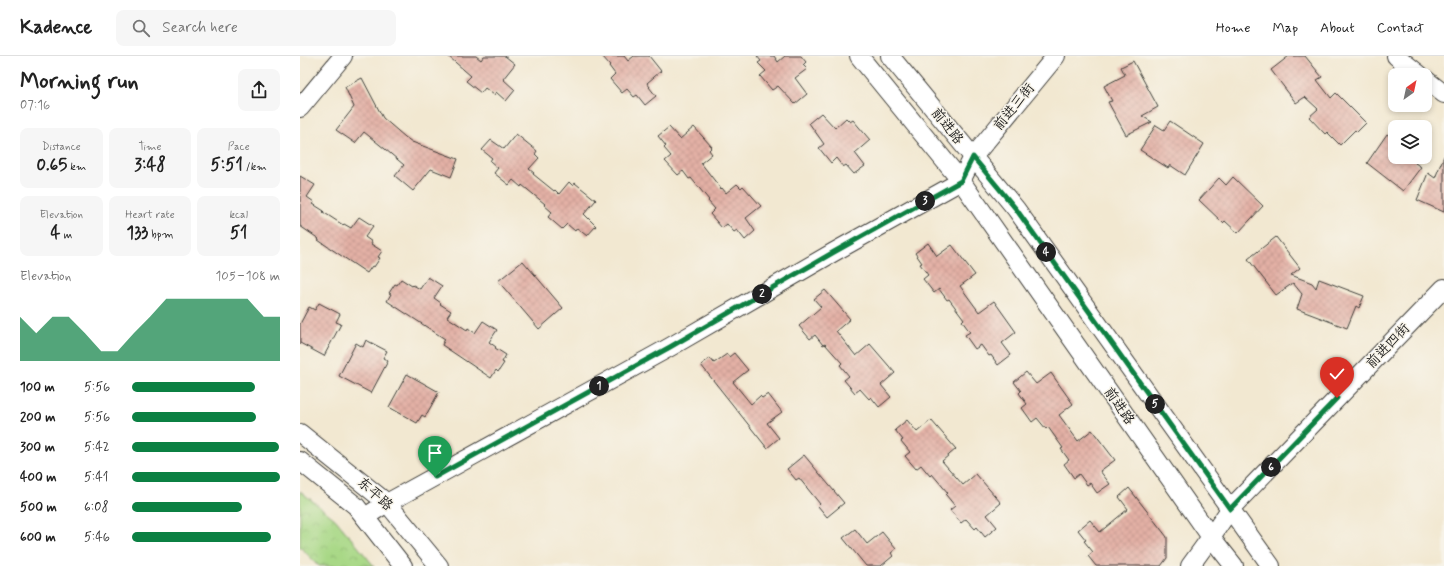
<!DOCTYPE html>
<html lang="en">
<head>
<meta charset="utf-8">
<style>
  body { margin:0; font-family:Mynerve,"LXGW WenKai TC",sans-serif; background:#f6f6f6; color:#222; height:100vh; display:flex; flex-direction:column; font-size:15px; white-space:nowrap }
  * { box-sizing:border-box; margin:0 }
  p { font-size:13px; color:#767676 }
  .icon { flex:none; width:22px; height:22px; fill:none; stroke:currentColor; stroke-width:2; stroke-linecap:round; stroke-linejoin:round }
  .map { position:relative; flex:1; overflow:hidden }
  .panel { display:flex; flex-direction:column; background:#fff; width:300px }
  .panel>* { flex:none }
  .needle { width:26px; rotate:33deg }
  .tools { position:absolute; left:1088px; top:12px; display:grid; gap:8px }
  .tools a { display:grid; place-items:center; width:44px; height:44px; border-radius:8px; background:#fff; box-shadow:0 2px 6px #0003; font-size:20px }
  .pin { position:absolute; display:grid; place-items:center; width:34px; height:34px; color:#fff; margin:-41px -17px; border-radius:50% 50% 50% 0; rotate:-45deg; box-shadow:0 0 4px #0007 }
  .pin .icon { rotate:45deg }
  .km { position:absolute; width:20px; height:20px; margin:-10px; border-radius:50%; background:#222; color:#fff; font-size:11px; line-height:20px; text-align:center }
  .round { display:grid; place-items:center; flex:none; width:42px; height:42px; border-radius:8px; background:#f6f6f6 }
  .headline { display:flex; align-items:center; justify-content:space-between; height:68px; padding:0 20px }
  h1 { font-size:22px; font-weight:700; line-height:30px }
  .metrics { display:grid; grid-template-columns:repeat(3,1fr); gap:6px; height:68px; padding:4px 20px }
  .metrics div { display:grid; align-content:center; border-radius:8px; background:#f6f6f6; text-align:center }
  .metrics b { font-size:17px; font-weight:700 }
  .metrics small { font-size:11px; font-weight:400 }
  .metrics p { font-size:11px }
  .chart { height:112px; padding:8px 20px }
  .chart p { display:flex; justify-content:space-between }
  .chart svg { width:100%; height:72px; margin-top:4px; fill:#0b8043; opacity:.7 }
  ul { padding:0 20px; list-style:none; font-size:13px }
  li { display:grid; grid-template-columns:64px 48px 1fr; align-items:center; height:30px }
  li i { height:10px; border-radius:5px; background:#0b8043 }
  header { display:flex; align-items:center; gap:24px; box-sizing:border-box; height:56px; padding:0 20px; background:#fff; border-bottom:1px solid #e0e0e0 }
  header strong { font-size:19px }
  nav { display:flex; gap:22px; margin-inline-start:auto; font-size:14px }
  .search { width:280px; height:36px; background:#f6f6f6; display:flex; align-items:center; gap:10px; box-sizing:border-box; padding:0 14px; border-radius:8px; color:#767676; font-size:15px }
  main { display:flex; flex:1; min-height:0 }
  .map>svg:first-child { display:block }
  .park { fill:url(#park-crowns); stroke:#627a51 }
  .building { fill:url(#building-cross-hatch) }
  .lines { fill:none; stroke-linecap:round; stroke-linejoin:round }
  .secondary-casing { stroke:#3c3b37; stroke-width:20 }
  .secondary { stroke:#fff; stroke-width:18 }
  .route-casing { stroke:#fff; stroke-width:8 }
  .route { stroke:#0b8043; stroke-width:5 }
  .labels { text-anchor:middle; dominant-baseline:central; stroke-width:3; stroke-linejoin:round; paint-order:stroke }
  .street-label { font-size:14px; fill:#1c1c1c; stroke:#f7f3e8 }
</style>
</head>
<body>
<header>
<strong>Kadence</strong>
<div class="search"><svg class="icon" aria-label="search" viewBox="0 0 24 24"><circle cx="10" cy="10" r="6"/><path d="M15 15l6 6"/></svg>Search here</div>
<nav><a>Home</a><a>Map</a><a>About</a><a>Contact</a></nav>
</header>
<main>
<section class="panel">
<div class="headline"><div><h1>Morning run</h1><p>07:16</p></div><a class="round"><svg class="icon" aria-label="share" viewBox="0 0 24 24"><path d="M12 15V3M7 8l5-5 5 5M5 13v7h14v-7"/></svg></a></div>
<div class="metrics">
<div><p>Distance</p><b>0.65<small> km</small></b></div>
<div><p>Time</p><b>3:48</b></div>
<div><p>Pace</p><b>5:51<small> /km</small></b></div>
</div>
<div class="metrics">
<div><p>Elevation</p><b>4<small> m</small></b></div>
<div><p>Heart rate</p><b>133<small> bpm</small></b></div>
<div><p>kcal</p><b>51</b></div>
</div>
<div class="chart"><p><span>Elevation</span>105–108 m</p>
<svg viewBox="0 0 160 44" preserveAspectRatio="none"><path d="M0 44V17L10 27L20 17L30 17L40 27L50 38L60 38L70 27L80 17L90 6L100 6L110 6L120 6L130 6L140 6L150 17L160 17V44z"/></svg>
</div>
<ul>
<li><b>100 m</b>5:56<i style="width:83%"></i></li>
<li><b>200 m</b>5:56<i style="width:84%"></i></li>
<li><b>300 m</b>5:42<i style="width:99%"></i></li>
<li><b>400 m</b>5:41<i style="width:100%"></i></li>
<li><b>500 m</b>6:08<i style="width:74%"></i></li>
<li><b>600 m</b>5:46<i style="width:94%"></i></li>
</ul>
</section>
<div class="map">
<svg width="1144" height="510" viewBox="0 0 1144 510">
  <defs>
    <pattern id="park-crowns" width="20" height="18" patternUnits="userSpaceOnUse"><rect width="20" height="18" fill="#a8d886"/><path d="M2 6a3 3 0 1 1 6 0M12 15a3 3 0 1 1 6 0" fill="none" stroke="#90b973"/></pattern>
    <pattern id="building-cross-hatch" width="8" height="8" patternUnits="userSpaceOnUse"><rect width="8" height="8" fill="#e3b0a5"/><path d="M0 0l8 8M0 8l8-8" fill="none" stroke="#c2978d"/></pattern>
  </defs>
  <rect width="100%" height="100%" fill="#f7f3e8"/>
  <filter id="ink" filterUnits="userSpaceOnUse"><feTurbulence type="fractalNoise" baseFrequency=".025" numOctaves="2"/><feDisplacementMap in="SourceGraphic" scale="8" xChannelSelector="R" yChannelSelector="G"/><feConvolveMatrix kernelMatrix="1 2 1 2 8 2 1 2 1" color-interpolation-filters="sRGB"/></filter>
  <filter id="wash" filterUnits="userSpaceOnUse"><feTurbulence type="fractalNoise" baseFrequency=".012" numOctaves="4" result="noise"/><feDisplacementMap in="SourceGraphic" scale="16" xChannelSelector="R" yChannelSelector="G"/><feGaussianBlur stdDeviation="0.9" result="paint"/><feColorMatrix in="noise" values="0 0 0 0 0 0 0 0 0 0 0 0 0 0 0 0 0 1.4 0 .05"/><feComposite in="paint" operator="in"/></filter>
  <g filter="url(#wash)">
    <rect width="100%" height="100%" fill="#f2e8d1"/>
    <path class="park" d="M0,435L35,463L74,510H19L0,491Z"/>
    <g id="blocks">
      <g class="building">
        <path d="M148,0H176L181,4L184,0H205L215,8L203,23L215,34L206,45L196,36L194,39L185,32L181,37L166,25L171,20Z"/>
        <path d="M302,0H324L328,5L334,0H349L361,15L347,27L350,31H349L356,40L345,49L337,39L334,41L327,33L322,37L310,23L315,18L309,10L310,9Z"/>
        <path d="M457,0H474L478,6L485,0H501L506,6L503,9L507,13L495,22L507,38L495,48L478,30L472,34L460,20L466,15L458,7L461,5Z"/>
        <path d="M989,0H1005L1022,21L1017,24L1031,42L1036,37L1066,67L1057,76L1055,74L1040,89L1027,76L1025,78L1009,61L1018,53L1005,41L996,47L971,14Z"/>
        <path d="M833,5L858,51L842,60L852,66L826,79L808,46L812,45L804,30L825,19L821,11Z"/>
        <path d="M62,22L83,62L105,81L112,86L158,103L151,121L131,113L113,135L95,120L104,109L85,93L64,76L55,87L36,74L54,51L45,31Z"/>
        <path d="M521,57L535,72L546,62L550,66L553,64L570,84L555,97L565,110L554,118L546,109L543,111L536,102L531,107L519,92L524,88L509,67Z"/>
        <path d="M870,65L904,88L885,119L870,109L868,112L840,94L856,69L864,74Z"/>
        <path d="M369,71L380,83L394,71L412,91L409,94L412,98L401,107L421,133L422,132L426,137L437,128L441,132L443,130L461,150L446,162L455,175L445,184L437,174L434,176L427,168L422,172L410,158L415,153L408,145L409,144L391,122L389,123L383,115L378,119L365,105L371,100L364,92L366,90L358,80Z"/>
        <path d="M216,78L237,95L235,98L239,102L229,113L234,117L233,118L254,135L255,134L259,138L269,126L273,130L275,127L296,144L284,158L296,170L287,180L277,172L275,175L267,168L262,173L248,161L252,156L244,149L245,148L222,129L221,131L213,124L209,129L194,117L198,112L190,105L192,102L182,94L191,84L204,93Z"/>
        <path d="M1087,78L1095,84V101H1120L1115,107L1121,111L1103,135L1067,107Z"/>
        <path d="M1144,100V156L1117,144L1128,117L1135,122Z"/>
        <path d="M0,120L15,129L7,141L14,146L13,148L24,155L23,156L43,169L44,168L51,172L59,161L73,170L65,181L72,186L71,188L82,195L78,201L80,202L74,211L72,210L67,217L18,184L19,183L0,170Z"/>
        <path d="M933,121L963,150L938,177L925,165L923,167L899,144L919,122L926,129Z"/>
        <path d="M976,181L1000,212L991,219L1012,227L1016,232L1019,223L1064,240L1059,252L1056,250L1047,272L997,253L1002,238L993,227L976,239L948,203Z"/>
        <path d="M628,187L637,200L652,189L675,219L660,230L679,256L694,245L716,276L702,287L711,299L698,309L691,299L689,300L681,289L675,293L665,279L670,276L662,265L664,263L649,243L647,244L639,233L634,237L623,223L628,219L620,208L622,207L615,197Z"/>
        <path d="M223,205L263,252L239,273L198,225Z"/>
        <path d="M128,221L142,230L134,242L141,247L140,248L151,255L147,261L167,274L168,272L175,277L183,265L197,274L189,286L196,291L195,292L206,299L202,306L204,307L198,316L196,314L191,322L142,289L145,283L87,245L91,238L89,237L95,228L97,229L101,223L112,230L113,229L120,233Z"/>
        <path d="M525,234L550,263L536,275L556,300L570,288L595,317L581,329L591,341L579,351L571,341L569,343L560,333L555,337L544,324L549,320L540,309L542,307L525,288L523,289L515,279L510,283L499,270L521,251L514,243Z"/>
        <path d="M19,247L40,258L36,266L41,268L24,300L0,287V268L9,251L15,254Z"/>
        <path d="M66,284L87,295L83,302L88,305L71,337L39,320L56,287L63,291Z"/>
        <path d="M434,297L448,314L433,326L451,348L460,340L462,342L468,338L482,356L467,367L479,382L467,392L401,309L410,302L414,307L427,298L429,301Z"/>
        <path d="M726,316L736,328L751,317L773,348L759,359L778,385L792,374L815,404L800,415L810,428L797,437L790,427L787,429L779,418L774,422L764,408L769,404L761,393L763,392L748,371L746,373L737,362L732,366L722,352L727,348L719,337L721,335L714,326Z"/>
        <path d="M107,318L139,336L125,361L122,359L117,367L89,351Z"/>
        <path d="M607,364L617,376L631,364L656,393L642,405L663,429L676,418L701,447L687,459L697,471L685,481L677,471L675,473L666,463L661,467L650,454L655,450L646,439L648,437L632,418L630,420L621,409L616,413L605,400L610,396L601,385L603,384L595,374Z"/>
        <path d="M504,399L544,447L527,461L518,450L520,448L499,422L496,424L487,413Z"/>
        <path d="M829,432L867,481V502L861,510H796L788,500L793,496L784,485L786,484L778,474L790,464L800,476L828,453L819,441Z"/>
        <path d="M555,473L567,488L582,476L596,493L591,497L593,500L581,510H566L543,482Z"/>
      </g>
    </g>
  </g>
  <g filter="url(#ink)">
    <use href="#blocks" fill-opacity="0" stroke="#3c3b37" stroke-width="1"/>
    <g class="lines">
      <g class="secondary-casing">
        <g id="secondary">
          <path d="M559,0L661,125L911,481L934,510"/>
          <path d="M590,0L716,153L971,510"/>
          <path d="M1096,0L1120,19"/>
          <path d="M1125,23L1144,38"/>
          <path d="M0,52L43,0"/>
          <path d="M0,377L87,447L139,510"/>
          <path d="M0,405L56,450L103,510"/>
          <path d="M65,461L87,447L370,291L534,196L661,125L673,101L756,0"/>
          <path d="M890,510L911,481L930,453L1144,232"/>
        </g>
      </g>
      <use href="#secondary" class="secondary"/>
    </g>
  </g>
  <g class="lines" filter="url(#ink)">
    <g class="route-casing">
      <path id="route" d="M135,421L370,291L534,196L661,125L673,101L716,153L930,453L1037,342"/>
    </g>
    <use href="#route" class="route"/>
  </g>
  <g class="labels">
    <g class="street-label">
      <text transform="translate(714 51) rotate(-51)">前进三街</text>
      <text transform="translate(647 70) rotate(51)">前进路</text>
      <text transform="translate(1088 290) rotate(-46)">前进四街</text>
      <text transform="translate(819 350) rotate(55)">前进路</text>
      <text transform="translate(75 438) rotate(42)">东平路</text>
    </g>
  </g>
</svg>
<div class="tools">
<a><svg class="needle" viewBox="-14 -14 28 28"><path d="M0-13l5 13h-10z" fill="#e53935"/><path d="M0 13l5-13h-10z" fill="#767676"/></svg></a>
<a><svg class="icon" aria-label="layers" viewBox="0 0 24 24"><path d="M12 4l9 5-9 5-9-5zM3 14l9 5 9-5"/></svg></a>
</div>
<div class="pin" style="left:135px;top:421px;background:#1e9e55"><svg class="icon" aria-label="arrive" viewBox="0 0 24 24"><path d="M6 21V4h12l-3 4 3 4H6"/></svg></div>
<div class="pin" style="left:1037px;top:342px;background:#d93025"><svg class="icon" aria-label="check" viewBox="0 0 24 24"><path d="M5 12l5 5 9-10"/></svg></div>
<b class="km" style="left:299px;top:330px">1</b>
<b class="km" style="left:462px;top:238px">2</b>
<b class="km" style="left:625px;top:145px">3</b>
<b class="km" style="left:746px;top:196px">4</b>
<b class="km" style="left:855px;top:348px">5</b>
<b class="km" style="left:971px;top:411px">6</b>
</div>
</main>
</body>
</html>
